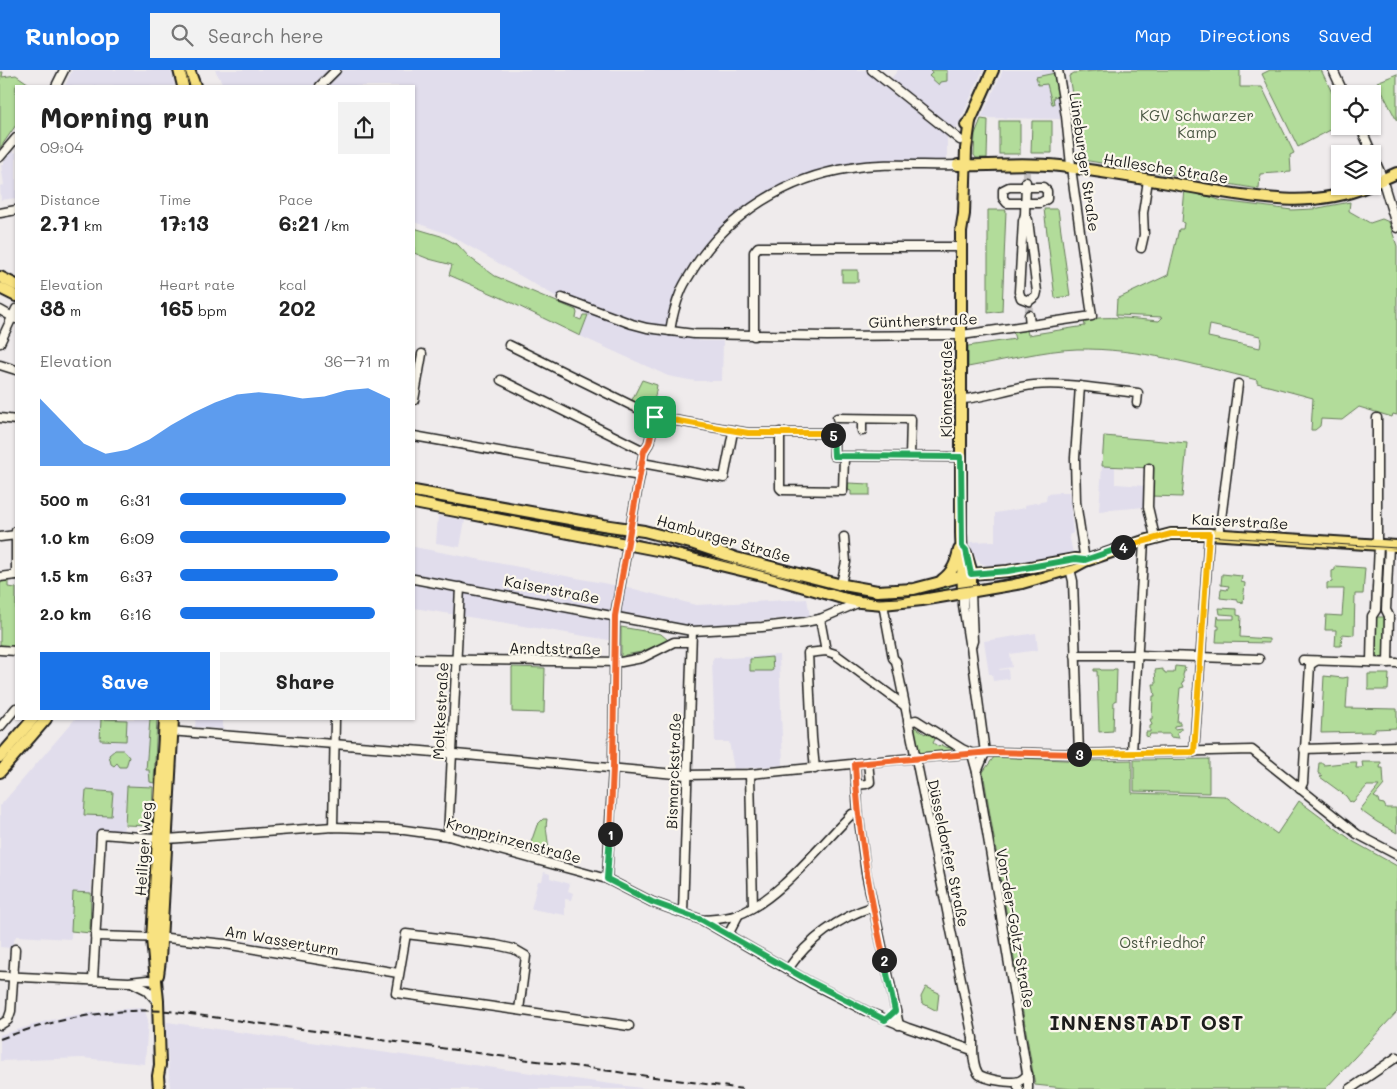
<!DOCTYPE html>
<html lang="en">
<head>
<meta charset="utf-8">
<style>
  body { margin:0; font-family:Mali,sans-serif; background:#f2f2f2; color:#222; height:100vh; display:flex; flex-direction:column; font-size:19px; white-space:nowrap }
  * { box-sizing:border-box; margin:0 }
  p { font-size:16px; color:#767676 }
  .icon { flex:none; width:28px; height:28px; fill:none; stroke:currentColor; stroke-width:2; stroke-linecap:round; stroke-linejoin:round }
  .map { position:relative; flex:1; overflow:hidden }
  .drawer { position:absolute; left:15px; top:15px; width:400px; height:635px; display:flex; flex-direction:column; background:#fff; border-radius:0px; box-shadow:0 1px 4px #0004 }
  .drawer>* { flex:none }
  .buttons { position:absolute; left:1331px; top:15px; display:grid; gap:10px }
  .buttons a { display:grid; place-items:center; width:50px; height:50px; border-radius:0px; background:#fff; box-shadow:0 1px 4px #0004; font-size:25px }
  .pin { position:absolute; display:grid; place-items:center; width:42px; height:42px; color:#fff; margin:-21px; border-radius:10px; box-shadow:0 2px 8px #0006 }
  .km { position:absolute; width:25px; height:25px; margin:-12px; border-radius:50%; background:#222; color:#fff; font-size:14px; line-height:25px; text-align:center }
  .round { display:grid; place-items:center; flex:none; width:52px; height:52px; border-radius:0px; background:#f2f2f2 }
  .headline { display:flex; align-items:center; justify-content:space-between; height:85px; padding:0 25px }
  h1 { font-size:28px; font-weight:800; line-height:38px }
  .metrics { display:grid; grid-template-columns:repeat(3,1fr); gap:8px; height:85px; padding:5px 25px }
  .metrics div { display:grid; align-content:center }
  .metrics b { font-size:21px; font-weight:800 }
  .metrics small { font-size:14px; font-weight:400 }
  .metrics p { font-size:14px }
  .chart { height:140px; padding:10px 25px }
  .chart p { display:flex; justify-content:space-between }
  .chart svg { width:100%; height:90px; margin-top:5px; fill:#1a73e8; opacity:.7 }
  .primary-button { display:flex; gap:10px; margin-top:auto; padding:10px 25px }
  .primary-button a { flex:1; height:58px; border-radius:0px; background:#1a73e8; color:#fff; font-size:20px; font-weight:800; line-height:58px; text-align:center }
  .primary-button a+a { background:#f2f2f2; color:#222 }
  ul { padding:0 25px; list-style:none; font-size:16px }
  li { display:grid; grid-template-columns:80px 60px 1fr; align-items:center; height:38px }
  li i { height:12px; border-radius:6px; background:#1a73e8 }
  header { display:flex; align-items:center; gap:30px; box-sizing:border-box; height:70px; padding:0 25px; background:#1a73e8; color:#fff }
  header strong { font-size:24px }
  nav { display:flex; gap:28px; margin-inline-start:auto; font-size:18px }
  .search { width:350px; height:45px; background:#f2f2f2; display:flex; align-items:center; gap:12px; box-sizing:border-box; padding:0 18px; border-radius:0px; color:#767676; font-size:19px }
  .map>svg:first-child { display:block }
  .built { fill:#e1ddec }
  .green { fill:#b2dc9a; stroke:#677c5b; fill-rule:evenodd }
  .lines { fill:none; stroke-linecap:round; stroke-linejoin:round }
  .minor-tunnel { stroke:#c5c2c2; stroke-width:8; stroke-dasharray:8 4; stroke-linecap:butt }
  .minor-casing { stroke:#1c1c1c; stroke-width:11 }
  .major-casing { stroke:#1c1c1c; stroke-width:14 }
  .minor { stroke:#fbf7ec; stroke-width:8 }
  .major { stroke:#f8e281; stroke-width:10 }
  .tram { stroke:#1c1c1c; stroke-width:1 }
  .rail { stroke:#1c1c1c; stroke-width:2; stroke-dasharray:8 4; stroke-linecap:butt }
  .split-1-casing { stroke:#fff; stroke-width:10 }
  .split-2-casing { stroke:#fff; stroke-width:10 }
  .split-3-casing { stroke:#fff; stroke-width:10 }
  .split-4-casing { stroke:#fff; stroke-width:10 }
  .split-5-casing { stroke:#fff; stroke-width:10 }
  .split-6-casing { stroke:#fff; stroke-width:10 }
  .split-1 { stroke:#f0652b; stroke-width:6 }
  .split-2 { stroke:#22a559; stroke-width:6 }
  .split-3 { stroke:#f0652b; stroke-width:6 }
  .split-4 { stroke:#f5b400; stroke-width:6 }
  .split-5 { stroke:#22a559; stroke-width:6 }
  .split-6 { stroke:#f5b400; stroke-width:6 }
  .labels { text-anchor:middle; dominant-baseline:central; stroke-width:4.5; stroke-linejoin:round; paint-order:stroke }
  .park-label { font-size:15px; fill:#495642; stroke:#fbf7ec }
  .street-label { font-size:15px; fill:#1c1c1c; stroke:#fbf7ec }
  .district-label { font-size:20px; font-weight:bold; letter-spacing:1px; fill:#1c1c1c; stroke:#fbf7ec }
</style>
</head>
<body>
<header>
<strong>Runloop</strong>
<div class="search"><svg class="icon" aria-label="search" viewBox="0 0 24 24"><circle cx="10" cy="10" r="6"/><path d="M15 15l6 6"/></svg>Search here</div>
<nav><a>Map</a><a>Directions</a><a>Saved</a></nav>
</header>
<div class="map">
<svg width="1397" height="1019" viewBox="0 0 1397 1019">
  <rect width="100%" height="100%" fill="#efebec"/>
  <filter id="ink" filterUnits="userSpaceOnUse"><feTurbulence type="fractalNoise" baseFrequency=".02" numOctaves="2"/><feDisplacementMap in="SourceGraphic" scale="10" xChannelSelector="R" yChannelSelector="G"/><feConvolveMatrix kernelMatrix="1 2 1 2 8 2 1 2 1" color-interpolation-filters="sRGB"/></filter>
  <g filter="url(#ink)">
    <g class="built">
      <path d="M72,0H171L175,16H65Z"/>
      <path d="M215,0H867L947,64V90L850,93L796,107L741,142L707,171L682,208L665,264L703,271H723L722,311H695L668,306L580,266L588,245L448,164L414,152V16H224Z"/>
      <path d="M898,0H983L956,60L890,10Z"/>
      <path d="M1003,0H1054L1063,49L981,48Z"/>
      <path d="M12,81L15,83L16,82V128L1,130L0,116L4,115L1,95H4V91Z"/>
      <path d="M1102,396H1115V414L1146,416L1145,437L1099,441Z"/>
      <path d="M1058,422H1069L1073,463L1069,465L1073,483L991,496L982,494L977,490L971,479L970,472L995,471V443L1025,438V435L1046,431L1047,424L1058,423Z"/>
      <path d="M438,446L465,450L460,477L436,473Z"/>
      <path d="M414,477L634,519L696,535L807,529L810,546L699,557L611,541L609,570L414,538Z"/>
      <path d="M1036,563L1038,580L1010,584L1012,597L999,599L1000,600L1008,599L1009,609L993,611L992,604H989L984,571Z"/>
      <path d="M779,585L783,695L734,699L729,672H715L712,591L714,587L728,588Z"/>
      <path d="M75,649H157L153,717H127L123,766L95,763L91,823H73L71,869L16,866L11,878L0,877V736Z"/>
      <path d="M196,649H223V659L195,657Z"/>
      <path d="M544,802L550,804V808L570,814L568,821L573,823L571,830L565,829V845L531,839L538,811H542Z"/>
      <path d="M144,938L148,950L145,994L83,988L0,991V965L46,951L75,945L121,939Z"/>
      <path d="M167,952L495,998L648,1019H170L166,962Z"/>
    </g>
    <g class="green">
      <path d="M931,0H947V11L941,12L939,15L929,6L932,3Z"/>
      <path d="M1104,0H1240V17H1262L1294,83L1290,85L1291,102L1260,104L1259,119L1083,90L1069,6L1074,3Z"/>
      <path d="M1270,0H1321L1340,39V55L1298,77L1262,4Z"/>
      <path d="M0,2H3L2,7L16,5L32,16H16V55L0,78Z"/>
      <path d="M1055,3L1059,26L1053,27L1054,34H1052L1047,14L1038,15L1036,7Z"/>
      <path d="M1397,4V51L1377,12Z"/>
      <path d="M981,49L988,50L987,88H976L974,85L975,64Z"/>
      <rect x="999" y="51" width="21" height="33"/>
      <path d="M1032,51H1052V83H1031Z"/>
      <path d="M1185,118L1222,131L1292,140L1313,139L1350,132L1349,141L1370,153L1382,149L1389,152L1397,176V345L1393,344L1392,347L1359,337L1342,350L1321,349L1320,356L1315,360H1311L1313,328L1257,313V310C1197,295 1139,278 1077,279C1044,280 1001,291 968,297V276L1015,269L1013,262L1027,260L1028,265L1085,256L1084,250C1108,245 1134,249 1159,251L1163,247L1116,245L1117,229L1168,205L1179,159H1183L1184,153L1182,152ZM1210,255L1260,266L1261,272L1260,278L1208,267Z"/>
      <path d="M1044,139H1058L1070,226L1055,228Z"/>
      <path d="M988,140H1006L1002,241L988,243Z"/>
      <path d="M414,158L441,166L458,175L469,187L495,206L576,240L577,243L576,248L581,250L583,245H588L580,266L502,228L449,205L452,195L429,189L414,183Z"/>
      <rect x="842" y="200" width="16" height="12"/>
      <path d="M642,310L657,315L652,343L631,332Z"/>
      <path d="M1104,366L1187,373L1182,427L1151,426L1152,398L1102,396Z"/>
      <path d="M848,413L870,414V425H851V421L848,420Z"/>
      <path d="M533,445L621,460V464L617,467L531,452Z"/>
      <path d="M1335,496L1365,498L1363,524H1355L1354,565L1342,564L1341,576H1335L1336,560H1325L1326,545L1342,546L1344,519H1327V513L1332,512V501L1335,500Z"/>
      <path d="M1222,504L1242,506L1241,512L1245,513L1243,533L1238,532V530L1220,528L1221,519L1227,520L1229,516L1221,515Z"/>
      <path d="M8,511V517L16,518V577L0,575V512Z"/>
      <path d="M949,513V521L893,531L847,526L849,518Z"/>
      <path d="M1219,538L1237,539V545L1241,546L1240,567L1269,569V573L1216,572L1217,559H1219V556H1217L1218,546L1219,549H1234V545L1220,544Z"/>
      <path d="M1377,547H1385V587H1374L1375,548Z"/>
      <path d="M621,557L661,564L668,570V573L659,578L657,575L641,582L625,585L623,589H618L621,585Z"/>
      <path d="M772,587L773,600L771,601H750V589Z"/>
      <path d="M1175,596L1185,597L1183,605L1184,611L1182,612L1184,617L1180,618L1177,652H1180V655L1174,656V659L1181,658V660L1177,662L1179,668L1170,667V664H1150L1149,667L1146,666V662H1150V656L1152,655L1150,649H1152L1153,626H1155L1153,614H1156L1155,600L1163,599V601L1165,602V603H1174Z"/>
      <path d="M512,597L545,598L544,643L512,642Z"/>
      <path d="M1094,599H1100L1101,600H1113L1114,599H1117L1116,631H1114L1113,661L1099,662L1097,601H1094Z"/>
      <path d="M1368,604H1389L1388,620H1368Z"/>
      <path d="M1324,606L1343,608L1348,607L1346,638L1397,639V658L1375,659V661L1370,662L1321,663Z"/>
      <path d="M101,649L127,650L126,671L100,670Z"/>
      <path d="M150,649H157L154,713L150,712L149,700H146Z"/>
      <path d="M916,652L914,656L925,664L928,661L935,669L933,673L939,677L941,675L945,677L951,678L952,676L961,681L919,684L912,653Z"/>
      <path d="M115,680H123L129,687L126,697H120L117,693L114,696L111,694L109,685Z"/>
      <path d="M994,687L1086,691L1132,690V723L1225,726L1277,764L1299,731L1354,772L1397,796V942L1325,1019H1073L1035,1015L983,702Z"/>
      <path d="M1209,689V723L1134,721V690Z"/>
      <path d="M1352,692H1357L1356,698H1363L1362,692H1381L1380,698H1383L1384,715L1374,727L1378,729L1379,733L1384,734L1386,738H1396L1397,763L1377,752L1360,740L1379,716H1367L1353,732L1351,731L1350,732L1346,726L1320,707L1322,706L1318,703L1319,693H1323L1324,695Z"/>
      <path d="M127,716L153,717L152,756L125,755Z"/>
      <path d="M86,720L113,722L111,746L84,745Z"/>
      <path d="M543,749H547C544,763 551,771 547,786L528,781L537,755Z"/>
      <path d="M73,822L91,823L90,863L71,861Z"/>
      <path d="M926,917L939,923L937,941L922,933L921,927Z"/>
    </g>
    <g class="lines">
      <g class="minor-tunnel">
        <path d="M1026,102V112"/>
        <path d="M1029,235V245"/>
      </g>
      <g class="minor-casing">
        <g id="minor">
          <path d="M872,0L960,70"/>
          <path d="M1333,0L1344,24"/>
          <path d="M56,16L64,0"/>
          <path d="M320,16L336,0"/>
          <path d="M1360,56L1380,102L1397,158"/>
          <path d="M0,87L16,68"/>
          <path d="M1026,112L1025,145L1023,151L1019,222L1021,228L1029,231"/>
          <path d="M1009,117H1043L1047,121V129L1040,133H1007L1003,128V120Z"/>
          <path d="M0,143L16,140"/>
          <path d="M1025,145L1028,150L1037,222L1036,226L1029,231"/>
          <path d="M1141,178L1144,165L1143,143L1148,110"/>
          <path d="M562,228L632,254L647,258L694,264L827,266L962,265L1092,246L1072,105L1066,46L1058,0"/>
          <path d="M0,240L16,249"/>
          <path d="M1029,245L1030,255"/>
          <path d="M670,261C672,248 676,233 681,221C684,213 690,205 694,198C728,144 788,107 851,98C884,92 923,96 958,95"/>
          <path d="M754,266V182L758,177H961"/>
          <path d="M0,273L16,239"/>
          <path d="M509,275L655,347"/>
          <path d="M0,295L16,300"/>
          <path d="M501,310L644,381"/>
          <path d="M1080,316L1075,388L1076,432L1085,491"/>
          <path d="M962,329C986,328 1009,317 1034,315C1069,312 1104,320 1138,323L1137,333"/>
          <path d="M414,330L422,284"/>
          <path d="M0,348L16,350"/>
          <path d="M837,348L911,349L910,387"/>
          <path d="M862,361V349"/>
          <path d="M780,362V418L782,420L843,421L844,387"/>
          <path d="M414,366L640,406"/>
          <path d="M642,393L724,408L733,362"/>
          <path d="M1149,398L1148,437L1155,467"/>
          <path d="M1219,465L1238,314"/>
          <path d="M0,467L16,465"/>
          <path d="M1377,475V348"/>
          <path d="M1070,499L1073,511L1079,684"/>
          <path d="M16,505V461"/>
          <path d="M0,507L16,505"/>
          <path d="M414,509L692,561L762,557L805,552L820,549L860,532"/>
          <path d="M841,514L846,492L844,467"/>
          <path d="M971,522L973,571L971,577L984,675L985,683L977,702"/>
          <path d="M963,523V535L969,573"/>
          <path d="M883,534L893,588L896,591L973,968C973,978 972,994 978,1003C981,1009 1012,1014 1019,1011C1023,1010 1025,1007 1028,1004"/>
          <path d="M820,549L826,581"/>
          <path d="M0,580L16,581"/>
          <path d="M1075,585H1137L1259,589"/>
          <path d="M414,589L621,592L642,588L674,572H691"/>
          <path d="M1303,590L1397,593"/>
          <path d="M1371,592L1372,546L1376,540L1379,475"/>
          <path d="M1388,593L1389,546L1386,540L1389,476"/>
          <path d="M908,652L916,650L962,679L971,683"/>
          <path d="M0,657L16,638"/>
          <path d="M169,661L422,681L686,705L750,704L891,690L991,682L1079,684L1252,680L1357,764L1397,785"/>
          <path d="M1304,679L1397,676"/>
          <path d="M1194,682L1209,464"/>
          <path d="M1132,683L1144,471"/>
          <path d="M972,684L977,702L1028,1009V1019"/>
          <path d="M855,694L858,742L866,803L899,955"/>
          <path d="M815,699L812,668L808,583L826,581L835,584L905,636"/>
          <path d="M750,704L753,837"/>
          <path d="M856,715L866,714L870,712L868,692"/>
          <path d="M1300,719L1303,713L1310,595L1316,591"/>
          <path d="M333,757L335,649"/>
          <path d="M448,766L460,517"/>
          <path d="M607,809L613,698L615,546L644,381L649,373L655,347L748,363H830L834,366V386L961,387"/>
          <path d="M683,843L692,561"/>
          <path d="M703,850C714,849 726,849 737,845C778,831 821,774 852,744L858,742"/>
          <path d="M728,865L739,844"/>
          <path d="M95,866L167,868L225,874L398,903"/>
          <path d="M788,899C808,870 839,847 872,837"/>
          <path d="M0,906L129,912L147,910L157,911"/>
          <path d="M93,910L101,764L167,769L333,757L397,759L448,766L607,809L652,832L702,850L811,913L866,941L908,958L972,980"/>
          <path d="M133,913L147,920L158,933"/>
          <path d="M519,940L526,886L514,879L496,875L406,864L396,923L629,956"/>
          <path d="M0,955L8,950L11,941L15,879"/>
          <path d="M1018,1017L1019,1019"/>
          <path d="M1350,1019L1397,987"/>
        </g>
      </g>
      <g class="major-casing">
        <g id="major">
          <path d="M179,0L183,16"/>
          <path d="M189,0L195,16"/>
          <path d="M966,55L970,51L993,0"/>
          <path d="M958,95C991,96 1027,92 1060,96C1108,102 1156,111 1203,119C1259,128 1314,139 1368,116"/>
          <path d="M1372,114L1397,103"/>
          <path d="M0,207L16,215"/>
          <path d="M0,218L16,226"/>
          <path d="M414,421L603,455L644,461L694,474L736,488L838,514L877,521L914,519L971,504L1008,501L1075,489L1084,490"/>
          <path d="M414,433L662,481L770,507L842,528L860,532L883,534L922,530L1022,513L1070,499L1085,491L1144,471L1171,464H1209L1397,476"/>
          <path d="M966,483L971,500V522"/>
          <path d="M942,510C953,502 956,493 959,480"/>
          <path d="M963,523L961,463V162L964,144L966,79L970,51"/>
          <path d="M0,687L33,649"/>
          <path d="M0,702L46,649"/>
          <path d="M158,905L160,890L173,649"/>
          <path d="M159,1019L158,1006L160,995L158,931L152,869L165,649"/>
        </g>
      </g>
      <use href="#minor" class="minor"/>
      <use href="#major" class="major"/>
      <g class="tram">
        <path d="M185,0L190,16"/>
        <path d="M435,432L617,464L854,525L879,529L901,528L942,520L1011,510L1073,495L1155,468L1176,464L1397,478"/>
      </g>
      <path class="rail" d="M0,969C54,949 110,938 168,941L743,1019"/>
    </g>
  </g>
  <g class="lines" filter="url(#ink)">
    <g class="split-1-casing">
      <path id="split-1" d="M610,764L613,698L615,546L644,381L649,373L655,347"/>
    </g>
    <g class="split-2-casing">
      <path id="split-2" d="M610,764L607,809L652,832L702,850L811,912L885,950L895,941L884,890"/>
    </g>
    <g class="split-3-casing">
      <path id="split-3" d="M884,890C870,825 858,760 855,694L991,682L1079,684"/>
    </g>
    <g class="split-4-casing">
      <path id="split-4" d="M1079,684L1194,682L1209,464H1171L1123,477"/>
    </g>
    <g class="split-5-casing">
      <path id="split-5" d="M833,365L834,386L961,387L962,476L966,480L971,504L1008,501L1075,489L1085,490L1123,477"/>
    </g>
    <g class="split-6-casing">
      <path id="split-6" d="M655,347L748,363H830L833,365"/>
    </g>
    <use href="#split-1" class="split-1"/>
    <use href="#split-2" class="split-2"/>
    <use href="#split-3" class="split-3"/>
    <use href="#split-4" class="split-4"/>
    <use href="#split-5" class="split-5"/>
    <use href="#split-6" class="split-6"/>
  </g>
  <g class="labels">
    <g class="park-label">
      <text x="1197" y="45">KGV Schwarzer<tspan x="1197" dy="17">Kamp</tspan></text>
      <text x="1162" y="872">Ostfriedhof</text>
    </g>
    <g class="street-label">
      <text transform="translate(1085 92) rotate(82)">Lüneburger Straße</text>
      <text transform="translate(1166 98) rotate(9)">Hallesche Straße</text>
      <text transform="translate(923 250) rotate(-2)">Güntherstraße</text>
      <text transform="translate(946 319) rotate(-90)">Klönnestraße</text>
      <text transform="translate(1240 451) rotate(3)">Kaiserstraße</text>
      <text transform="translate(724 468) rotate(16)">Hamburger Straße</text>
      <text transform="translate(552 519) rotate(11)">Kaiserstraße</text>
      <text transform="translate(555 578) rotate(1)">Arndtstraße</text>
      <text transform="translate(440 641) rotate(-87)">Moltkestraße</text>
      <text transform="translate(673 701) rotate(-88)">Bismarckstraße</text>
      <text transform="translate(514 770) rotate(15)">Kronprinzenstraße</text>
      <text transform="translate(143 779) rotate(-86)">Heiliger Weg</text>
      <text transform="translate(949 783) rotate(78)">Düsseldorfer Straße</text>
      <text transform="translate(1016 858) rotate(80)">Von-der-Goltz-Straße</text>
      <text transform="translate(282 870) rotate(10)">Am Wasserturm</text>
    </g>
    <g class="district-label">
      <text x="1147" y="952">INNENSTADT OST</text>
    </g>
  </g>
</svg>
<div class="buttons">
<a><svg class="icon" aria-label="locate" viewBox="0 0 24 24"><circle cx="12" cy="12" r="6"/><path d="M12 2v4M12 18v4M2 12h4M18 12h4"/></svg></a>
<a><svg class="icon" aria-label="layers" viewBox="0 0 24 24"><path d="M12 4l9 5-9 5-9-5zM3 14l9 5 9-5"/></svg></a>
</div>
<div class="pin" style="left:655px;top:347px;background:#1e9e55"><svg class="icon" aria-label="arrive" viewBox="0 0 24 24"><path d="M6 21V4h12l-3 4 3 4H6"/></svg></div>
<b class="km" style="left:610px;top:764px">1</b>
<b class="km" style="left:884px;top:890px">2</b>
<b class="km" style="left:1079px;top:684px">3</b>
<b class="km" style="left:1123px;top:477px">4</b>
<b class="km" style="left:833px;top:365px">5</b>
<section class="drawer">
<div class="headline"><div><h1>Morning run</h1><p>09:04</p></div><a class="round"><svg class="icon" aria-label="share" viewBox="0 0 24 24"><path d="M12 15V3M7 8l5-5 5 5M5 13v7h14v-7"/></svg></a></div>
<div class="metrics">
<div><p>Distance</p><b>2.71<small> km</small></b></div>
<div><p>Time</p><b>17:13</b></div>
<div><p>Pace</p><b>6:21<small> /km</small></b></div>
</div>
<div class="metrics">
<div><p>Elevation</p><b>38<small> m</small></b></div>
<div><p>Heart rate</p><b>165<small> bpm</small></b></div>
<div><p>kcal</p><b>202</b></div>
</div>
<div class="chart"><p><span>Elevation</span>36–71 m</p>
<svg viewBox="0 0 160 44" preserveAspectRatio="none"><path d="M0 44V11L10 22L20 33L30 38L40 36L50 31L60 24L70 18L80 13L90 9L100 8L110 9L120 11L130 10L140 7L150 6L160 11V44z"/></svg>
</div>
<ul>
<li><b>500 m</b>6:31<i style="width:79%"></i></li>
<li><b>1.0 km</b>6:09<i style="width:100%"></i></li>
<li><b>1.5 km</b>6:37<i style="width:75%"></i></li>
<li><b>2.0 km</b>6:16<i style="width:93%"></i></li>
</ul>
<div class="primary-button"><a>Save</a><a>Share</a></div>
</section>
</div>
</body>
</html>
